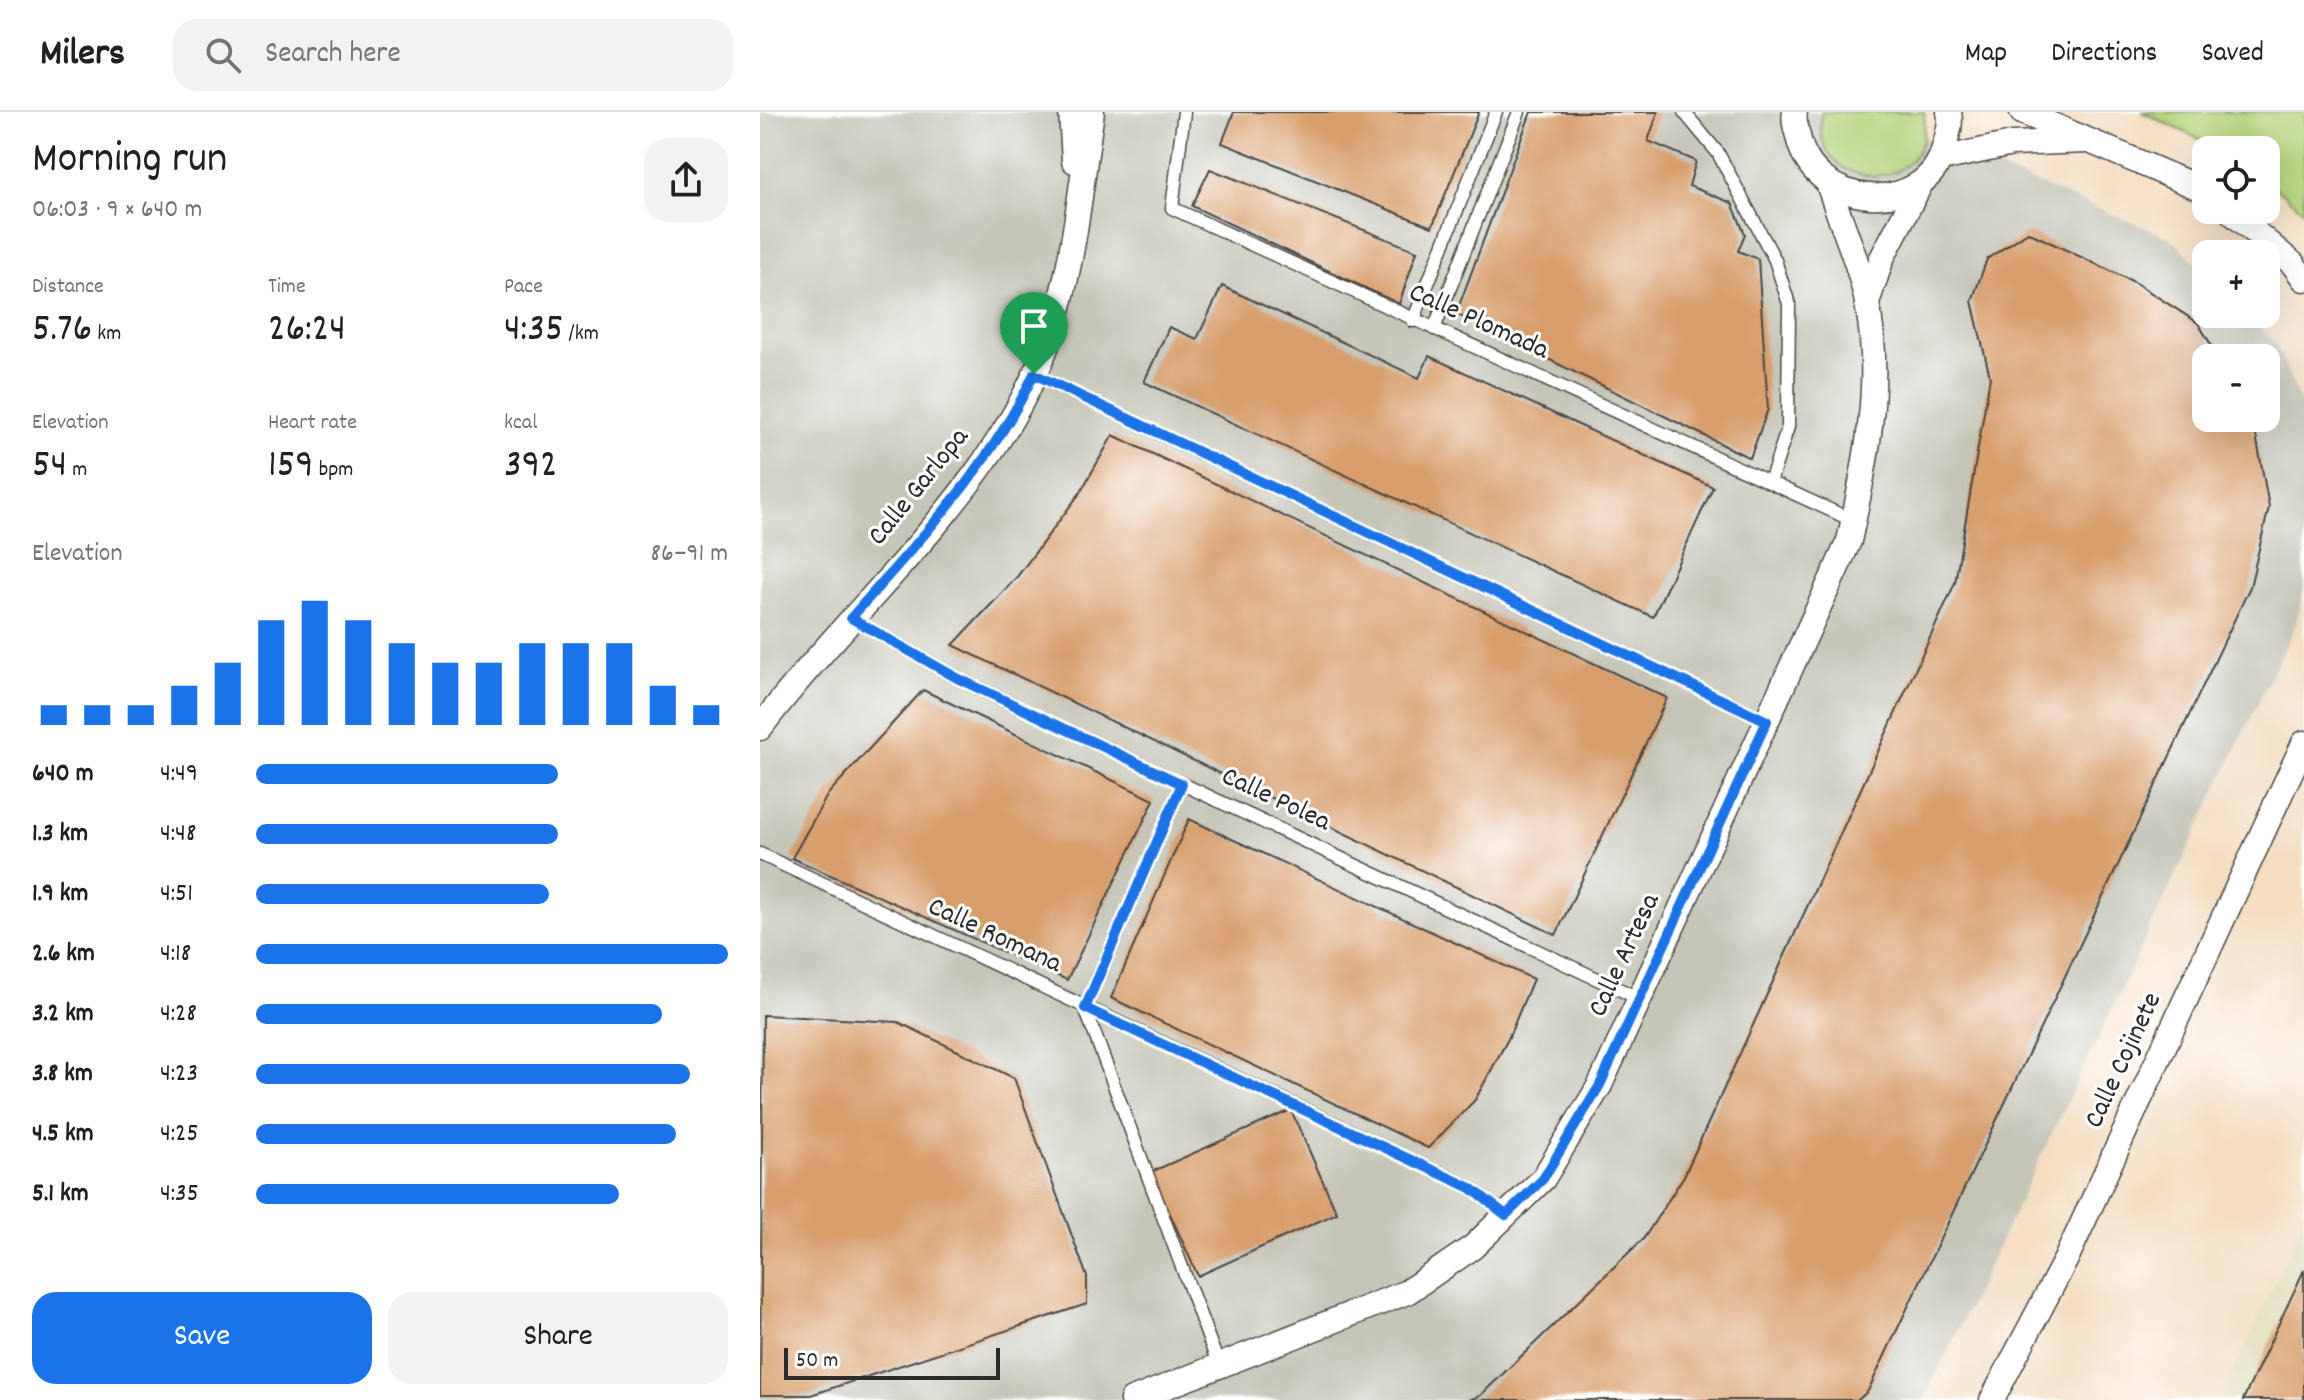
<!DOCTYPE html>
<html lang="en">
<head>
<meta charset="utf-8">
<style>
  body { margin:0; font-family:Dekko,sans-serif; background:#f2f2f2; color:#202124; height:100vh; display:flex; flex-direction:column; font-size:30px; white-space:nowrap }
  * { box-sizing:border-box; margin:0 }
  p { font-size:26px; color:#757577 }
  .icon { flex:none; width:44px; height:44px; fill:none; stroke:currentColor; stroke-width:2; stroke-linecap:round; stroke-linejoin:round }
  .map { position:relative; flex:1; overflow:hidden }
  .sheet { display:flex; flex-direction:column; background:#fff; width:760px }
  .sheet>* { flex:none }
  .controls { position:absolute; left:1432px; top:24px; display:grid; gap:16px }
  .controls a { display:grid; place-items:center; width:88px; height:88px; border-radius:16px; background:#fff; box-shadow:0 8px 32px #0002; font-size:40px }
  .scale { position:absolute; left:24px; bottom:20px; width:216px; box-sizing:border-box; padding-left:8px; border:4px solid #2b2b2b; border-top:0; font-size:22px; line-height:28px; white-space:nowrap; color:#2b2b2b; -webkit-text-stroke:6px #fff; paint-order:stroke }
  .pin { position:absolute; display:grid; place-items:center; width:68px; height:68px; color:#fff; margin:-82px -34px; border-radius:50% 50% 50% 0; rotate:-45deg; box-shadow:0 0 8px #0007 }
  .pin .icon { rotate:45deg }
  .round { display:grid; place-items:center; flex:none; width:84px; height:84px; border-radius:24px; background:#f2f2f2 }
  .summary { display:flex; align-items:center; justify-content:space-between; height:136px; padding:0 32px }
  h1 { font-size:44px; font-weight:600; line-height:60px }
  .metrics { display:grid; grid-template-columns:repeat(3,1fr); gap:12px; height:136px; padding:8px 32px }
  .metrics div { display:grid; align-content:center }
  .metrics b { font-size:40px; font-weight:600 }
  .metrics small { font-size:22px; font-weight:400 }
  .metrics p { font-size:22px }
  .chart { height:224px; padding:16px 32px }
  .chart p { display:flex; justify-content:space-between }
  .chart svg { width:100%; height:144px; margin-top:8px; stroke:#1a73e8; stroke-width:6 }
  .action { display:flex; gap:16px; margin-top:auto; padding:16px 32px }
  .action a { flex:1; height:92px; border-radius:24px; background:#1a73e8; color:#fff; font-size:32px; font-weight:600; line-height:92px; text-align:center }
  .action a+a { background:#f2f2f2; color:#202124 }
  ul { padding:0 32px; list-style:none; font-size:26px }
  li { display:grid; grid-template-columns:128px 96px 1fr; align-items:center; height:60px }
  li i { height:20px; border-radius:10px; background:#1a73e8 }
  header { display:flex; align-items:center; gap:48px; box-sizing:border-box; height:112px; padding:0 40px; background:#fff; border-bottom:2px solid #e0e0e0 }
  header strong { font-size:38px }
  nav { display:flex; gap:44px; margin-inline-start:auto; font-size:28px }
  .search { width:560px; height:72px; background:#f2f2f2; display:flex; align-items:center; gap:20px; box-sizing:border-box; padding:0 28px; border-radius:24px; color:#757577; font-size:30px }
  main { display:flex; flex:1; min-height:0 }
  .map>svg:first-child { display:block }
  .built { fill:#e1dcba }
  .industrial { fill:#c5c5b8; fill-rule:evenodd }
  .green { fill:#b4d37a; stroke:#707f52; stroke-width:2 }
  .building { fill:#d89e6c }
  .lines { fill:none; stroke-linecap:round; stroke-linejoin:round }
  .service-casing { stroke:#494642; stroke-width:15 }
  .minor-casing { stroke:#494642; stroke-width:27 }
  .service { stroke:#fff; stroke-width:12 }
  .minor { stroke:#fff; stroke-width:24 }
  .route-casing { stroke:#fff; stroke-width:16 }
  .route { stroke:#1a73e8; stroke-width:10 }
  .labels { text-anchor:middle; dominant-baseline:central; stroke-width:6; stroke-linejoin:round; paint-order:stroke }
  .street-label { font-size:28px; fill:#2b2b2b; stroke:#fff }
</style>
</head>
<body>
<header>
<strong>Milers</strong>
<div class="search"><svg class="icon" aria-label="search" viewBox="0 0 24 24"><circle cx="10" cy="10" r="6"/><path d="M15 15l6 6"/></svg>Search here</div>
<nav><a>Map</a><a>Directions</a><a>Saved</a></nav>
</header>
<main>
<section class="sheet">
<div class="summary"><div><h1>Morning run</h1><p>06:03 · 9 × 640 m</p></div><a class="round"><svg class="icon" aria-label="share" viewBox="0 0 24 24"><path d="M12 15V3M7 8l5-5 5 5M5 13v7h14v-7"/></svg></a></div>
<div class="metrics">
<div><p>Distance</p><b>5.76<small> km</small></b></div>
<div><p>Time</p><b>26:24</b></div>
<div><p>Pace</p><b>4:35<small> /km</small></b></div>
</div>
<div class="metrics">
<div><p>Elevation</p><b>54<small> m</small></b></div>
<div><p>Heart rate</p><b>159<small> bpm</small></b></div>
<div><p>kcal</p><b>392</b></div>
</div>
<div class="chart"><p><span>Elevation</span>86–91 m</p>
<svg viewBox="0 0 160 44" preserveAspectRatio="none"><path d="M5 44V38M15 44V38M25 44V38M35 44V32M45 44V25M55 44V12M65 44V6M75 44V12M85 44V19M95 44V25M105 44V25M115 44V19M125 44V19M135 44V19M145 44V32M155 44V38"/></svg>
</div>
<ul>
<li><b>640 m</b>4:49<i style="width:64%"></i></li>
<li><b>1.3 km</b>4:48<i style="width:64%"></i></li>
<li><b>1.9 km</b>4:51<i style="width:62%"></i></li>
<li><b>2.6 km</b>4:18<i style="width:100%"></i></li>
<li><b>3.2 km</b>4:28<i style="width:86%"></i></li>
<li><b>3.8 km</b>4:23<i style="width:92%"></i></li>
<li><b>4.5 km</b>4:25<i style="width:89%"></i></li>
<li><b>5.1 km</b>4:35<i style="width:77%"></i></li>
</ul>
<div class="action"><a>Save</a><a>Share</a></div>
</section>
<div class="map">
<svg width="1544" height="1288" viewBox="0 0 1544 1288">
  <rect width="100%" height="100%" fill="#fff"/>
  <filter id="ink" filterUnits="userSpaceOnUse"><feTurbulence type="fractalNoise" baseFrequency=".0125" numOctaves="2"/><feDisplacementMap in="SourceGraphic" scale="16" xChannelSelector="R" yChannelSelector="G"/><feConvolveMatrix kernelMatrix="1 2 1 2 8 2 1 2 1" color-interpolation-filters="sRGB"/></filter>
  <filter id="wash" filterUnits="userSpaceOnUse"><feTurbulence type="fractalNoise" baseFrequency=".006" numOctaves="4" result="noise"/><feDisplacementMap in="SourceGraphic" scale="32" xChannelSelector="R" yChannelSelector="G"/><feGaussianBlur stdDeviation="1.8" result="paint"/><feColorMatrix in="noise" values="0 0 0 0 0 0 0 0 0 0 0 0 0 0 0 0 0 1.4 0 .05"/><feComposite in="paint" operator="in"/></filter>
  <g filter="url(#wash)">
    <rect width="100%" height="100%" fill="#f4dec2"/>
    <path class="built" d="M1544,1108V1288H1460Z"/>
    <path class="industrial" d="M0,0H1100L1411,126L1446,161V202H1486L1516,232L1544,300V477L1536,512L1164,1288H0ZM1446,246H1506V306H1446Z"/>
    <g class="green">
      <path d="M1062,0H1164C1175,88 1047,82 1062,0Z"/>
      <path d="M1382,0H1544V99L1506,68V38H1462Z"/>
    </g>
    <g id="blocks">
      <g class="building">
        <path d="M474,0H719L672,115L462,31Z"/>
        <path d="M771,0H898L888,29L936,49L929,74L972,91L985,122L978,139L998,147L1008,297L990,346L696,202Z"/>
        <path d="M450,57L657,139L639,192L432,94Z"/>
        <path d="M1268,120L1374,170L1438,211L1459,246H1446V306H1488L1496,323L1509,395L1490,475L1108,1279L1098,1288H709L720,1284L884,1126L924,1064L1195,471L1230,265L1212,189L1227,147Z"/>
        <path d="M462,174L659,266L669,244L953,375L893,505L384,270L409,215L437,227Z"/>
        <path d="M353,323L907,586L796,823L193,533L256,466L320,381Z"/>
        <path d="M163,578L394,688L307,868L32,746L68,682Z"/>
        <path d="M429,707L773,867L748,927L715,988L668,1036L351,886Z"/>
        <path d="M3,903L138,910L254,966L327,1165V1192L51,1283H0Z"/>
        <path d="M531,998L577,1101L438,1164L391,1060Z"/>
        <path d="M1544,1158V1288H1483Z"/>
      </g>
    </g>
  </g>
  <g filter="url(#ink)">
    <use href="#blocks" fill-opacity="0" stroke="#494642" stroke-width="2"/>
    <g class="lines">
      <g class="service-casing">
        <g id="service">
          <path d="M424,0L412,96L1094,409"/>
          <path d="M924,0L958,41L1015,148L1029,192L1028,315L1010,370"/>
          <path d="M653,209L736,0"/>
          <path d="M674,217L759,0"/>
          <path d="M274,262L1007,609"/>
          <path d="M91,506L197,566L880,887"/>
          <path d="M422,672L325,896L459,1254"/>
          <path d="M0,742L711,1076L746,1103"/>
        </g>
      </g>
      <g class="minor-casing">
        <g id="minor">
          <path d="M311,0L314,49"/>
          <path d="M1035,0C1033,8 1036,16 1038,24C1053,99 1166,105 1184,36C1187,24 1192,12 1189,0"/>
          <path d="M1262,0L1446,79"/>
          <path d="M1181,47L1252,32L1326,29"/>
          <path d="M1469,98L1533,152L1544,167"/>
          <path d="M1107,191L1122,146L1161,71"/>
          <path d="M0,616C92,493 234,379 287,233C314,158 320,78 332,0"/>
          <path d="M372,1288L647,1180L713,1135L783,1067L840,973L1089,429C1106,352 1123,270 1107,191C1100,152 1081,112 1069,74"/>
          <path d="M1232,1288L1306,1147L1544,631"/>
        </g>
      </g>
      <use href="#service" class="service"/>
      <use href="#minor" class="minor"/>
    </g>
  </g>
  <g class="lines" filter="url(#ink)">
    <g class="route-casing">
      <path id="route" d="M274,262L1007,609L840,973L783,1067L746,1103L711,1076L325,896L422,672L197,566L91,506C158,429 230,356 274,262Z"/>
    </g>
    <use href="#route" class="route"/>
  </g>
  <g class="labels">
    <g class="street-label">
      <text transform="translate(718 211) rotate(24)">Calle Plomada</text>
      <text transform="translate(160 376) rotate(-51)">Calle Garlopa</text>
      <text transform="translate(515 689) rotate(25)">Calle Polea</text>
      <text transform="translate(234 825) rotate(25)">Calle Romana</text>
      <text transform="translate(866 844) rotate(-65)">Calle Artesa</text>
      <text transform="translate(1365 949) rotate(-65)">Calle Cojinete</text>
    </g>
  </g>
</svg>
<div class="controls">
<a><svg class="icon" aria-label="locate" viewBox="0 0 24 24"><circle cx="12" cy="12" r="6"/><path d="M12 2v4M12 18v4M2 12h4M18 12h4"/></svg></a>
<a>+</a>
<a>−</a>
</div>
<div class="scale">50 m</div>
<div class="pin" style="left:274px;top:262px;background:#1e9e55"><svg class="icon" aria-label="arrive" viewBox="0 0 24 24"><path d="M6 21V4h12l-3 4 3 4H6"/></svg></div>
</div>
</main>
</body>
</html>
